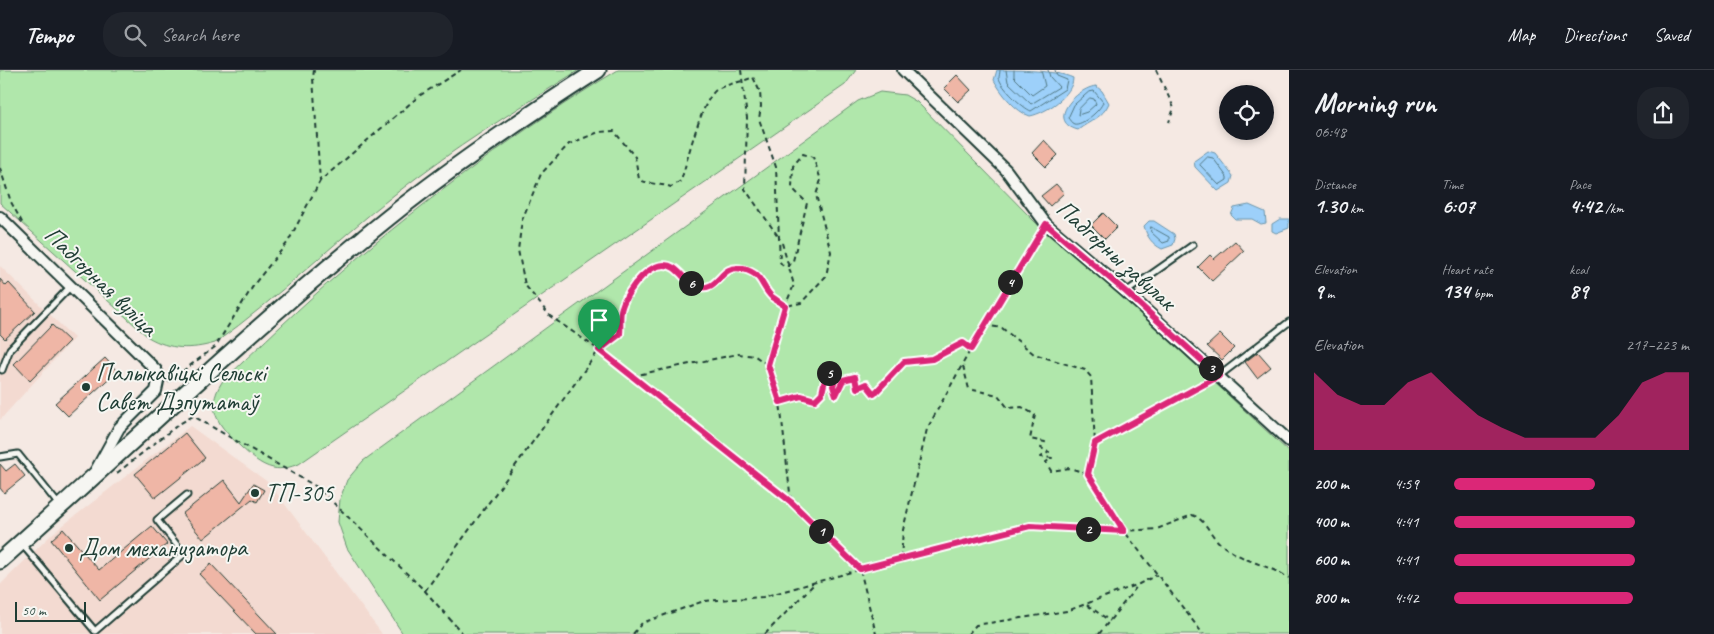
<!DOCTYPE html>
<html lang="en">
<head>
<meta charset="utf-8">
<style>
  body { margin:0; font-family:Caveat,sans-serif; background:#20242c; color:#f1f3f6; height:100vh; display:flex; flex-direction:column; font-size:19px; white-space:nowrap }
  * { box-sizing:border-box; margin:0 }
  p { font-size:16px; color:#9ea1a6 }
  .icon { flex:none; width:28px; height:28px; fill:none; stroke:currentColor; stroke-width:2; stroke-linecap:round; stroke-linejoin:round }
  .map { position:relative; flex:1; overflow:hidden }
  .side { display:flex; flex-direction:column; background:#171b24; width:425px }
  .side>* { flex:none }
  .fabs { position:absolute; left:1219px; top:15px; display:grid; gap:10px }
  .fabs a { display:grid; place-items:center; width:55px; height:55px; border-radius:50%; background:#171b24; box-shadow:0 2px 8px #0003; font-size:25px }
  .scale { position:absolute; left:15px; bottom:12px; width:71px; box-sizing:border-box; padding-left:5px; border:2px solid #1f3d34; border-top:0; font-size:14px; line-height:18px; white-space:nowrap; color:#1f3d34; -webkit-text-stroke:4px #f6f6f2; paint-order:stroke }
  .pin { position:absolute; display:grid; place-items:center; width:42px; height:42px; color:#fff; margin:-51px -21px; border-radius:50% 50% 50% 0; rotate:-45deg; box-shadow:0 0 5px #0007 }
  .pin .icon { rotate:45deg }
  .km { position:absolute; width:25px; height:25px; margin:-12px; border-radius:50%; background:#222; color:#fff; font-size:14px; line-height:25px; text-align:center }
  .round { display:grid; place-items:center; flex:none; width:52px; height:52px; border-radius:20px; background:#20242c }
  .summary { display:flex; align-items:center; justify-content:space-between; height:85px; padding:0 25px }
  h1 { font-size:28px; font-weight:800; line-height:38px }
  .metrics { display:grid; grid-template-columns:repeat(3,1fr); gap:8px; height:85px; padding:5px 25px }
  .metrics div { display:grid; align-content:center }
  .metrics b { font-size:21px; font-weight:800 }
  .metrics small { font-size:14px; font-weight:400 }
  .metrics p { font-size:14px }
  .chart { height:140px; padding:10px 25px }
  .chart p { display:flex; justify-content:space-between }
  .chart svg { width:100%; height:90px; margin-top:5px; fill:#db2777; opacity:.7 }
  ul { padding:0 25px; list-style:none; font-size:16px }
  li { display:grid; grid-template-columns:80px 60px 1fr; align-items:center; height:38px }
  li i { height:12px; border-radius:6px; background:#db2777 }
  header { display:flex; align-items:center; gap:30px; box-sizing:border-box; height:70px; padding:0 25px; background:#171b24; border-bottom:1px solid #363941 }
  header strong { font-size:24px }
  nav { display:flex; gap:28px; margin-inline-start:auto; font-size:18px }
  .search { width:350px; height:45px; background:#20242c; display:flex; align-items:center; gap:12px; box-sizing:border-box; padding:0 18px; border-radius:20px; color:#9ea1a6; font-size:19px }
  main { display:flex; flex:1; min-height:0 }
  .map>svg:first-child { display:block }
  .built { fill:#f3dad1 }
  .green { fill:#b0e7ab; stroke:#689270 }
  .water { fill:#9dd0fa; stroke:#6b95ab }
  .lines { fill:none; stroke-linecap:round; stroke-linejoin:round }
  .shore { stroke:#517883; stroke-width:1 }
  .building { fill:#efb6a6; stroke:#1f3d34 }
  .lane-casing { stroke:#1f3d34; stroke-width:9 }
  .street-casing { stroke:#1f3d34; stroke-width:14 }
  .secondary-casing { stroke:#1f3d34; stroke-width:19 }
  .path { stroke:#1f3d34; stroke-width:2; stroke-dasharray:5 4; stroke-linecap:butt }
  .lane { stroke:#f6f6f2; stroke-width:5 }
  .street { stroke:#f6f6f2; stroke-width:10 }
  .secondary { stroke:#f6f6f2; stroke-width:15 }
  .route-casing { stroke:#fff; stroke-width:10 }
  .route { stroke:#db2777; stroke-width:6 }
  .poi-dot { fill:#1f3d34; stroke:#f6f6f2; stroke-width:2 }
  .labels { text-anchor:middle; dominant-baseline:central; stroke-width:4; stroke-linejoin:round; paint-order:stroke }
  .street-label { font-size:25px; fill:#1f3d34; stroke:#f6f6f2 }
  .poi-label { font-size:25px; fill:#1f3d34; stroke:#f6f6f2; text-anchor:start }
</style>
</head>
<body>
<header>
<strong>Tempo</strong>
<div class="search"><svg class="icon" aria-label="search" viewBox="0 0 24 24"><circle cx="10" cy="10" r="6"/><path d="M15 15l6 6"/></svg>Search here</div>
<nav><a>Map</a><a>Directions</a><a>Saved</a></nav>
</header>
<main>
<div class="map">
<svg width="1289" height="564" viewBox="0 0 1289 564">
  <rect width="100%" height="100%" fill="#f5e9e3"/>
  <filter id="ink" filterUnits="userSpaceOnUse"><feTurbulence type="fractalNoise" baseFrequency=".02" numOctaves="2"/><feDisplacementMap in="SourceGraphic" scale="10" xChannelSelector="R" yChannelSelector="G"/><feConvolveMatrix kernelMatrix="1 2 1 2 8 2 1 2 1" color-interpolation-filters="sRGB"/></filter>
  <g filter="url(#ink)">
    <g class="built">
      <path d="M0,196L74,268L0,350Z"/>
      <path d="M190,356L269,413L382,564H0V515L52,464Z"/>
    </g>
    <g class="green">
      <path d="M0,0H579C516,40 452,79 394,125C333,173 278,228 215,273C191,280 170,280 148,267L0,133Z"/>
      <path d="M618,0H856L845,15L299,394C290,397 282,400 273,398C260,395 251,386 241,377C220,357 204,340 222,312C262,274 301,236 342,201C429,127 521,59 618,0Z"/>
      <path d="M880,22L905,25L917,32L1034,151L1148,250L1289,382V564H403L347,478L338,452L340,429L347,410L363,391L858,31Z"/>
    </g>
    <g class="water">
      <path d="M997,0C1017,0 1056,0 1073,8C1073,25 1046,43 1030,46C1016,42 1001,23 994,10Z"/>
      <path d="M1096,16L1102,21L1109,33C1103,48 1089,51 1078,60C1045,51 1077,18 1096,16Z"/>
      <path d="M1208,81L1215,83L1233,106L1231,113L1218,121L1195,97L1194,91Z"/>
      <path d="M1249,135L1265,142L1266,153L1261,154L1252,149H1235L1231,145L1234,138Z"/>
      <path d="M1280,149H1289V158L1276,163L1272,161V154Z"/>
      <path d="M1149,151H1154L1174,164L1175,169L1173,175L1162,179C1152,174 1147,167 1144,156Z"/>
    </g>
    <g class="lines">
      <g class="shore">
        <path d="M1000,0C1000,3 999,6 999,8C1001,17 1023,38 1031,41L1065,19L1067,10L1057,6L1055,0"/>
        <path d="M1006,0L1008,12L1031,34L1059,17L1050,7L1048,0"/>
        <path d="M1014,0V7L1032,25L1045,16L1041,0"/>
        <path d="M1089,22L1094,21L1103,32C1101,40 1082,56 1074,54C1071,53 1070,50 1068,48L1074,35Z"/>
        <path d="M1090,28L1094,29L1096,34L1087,42L1078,45L1079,39Z"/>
        <path d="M1208,87L1213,88L1227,107V110L1219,115L1200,95Z"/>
        <path d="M1151,157L1169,167V171L1163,173L1151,162Z"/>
      </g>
    </g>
    <g class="building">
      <path d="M957,5L971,20L958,32L944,18Z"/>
      <path d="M1044,70L1058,85L1046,97L1032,83Z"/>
      <path d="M1056,114L1064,123L1050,136L1041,126Z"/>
      <path d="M1103,143L1117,157L1105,169L1091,155Z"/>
      <path d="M1235,171L1244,181L1212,211L1198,197L1210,185L1214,189Z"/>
      <path d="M0,209L6,216L9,213L35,241L5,269L0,264Z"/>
      <path d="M52,255L69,271L30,311L14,294Z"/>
      <path d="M1220,264L1234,278L1222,290L1207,276Z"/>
      <path d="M1258,282L1271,297L1257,308L1245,292Z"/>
      <path d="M105,288L117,301L68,346L55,333Z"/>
      <path d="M185,363L205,388L155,428L135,404Z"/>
      <path d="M0,394L6,401L15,394L25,406L4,423L0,418Z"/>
      <path d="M224,410L241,432L253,414L264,420L257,432L252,429L203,469L182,444Z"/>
      <path d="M152,456L167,474L100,530L51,470L63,459L99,500Z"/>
      <path d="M211,494L277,564H256L199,504Z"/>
    </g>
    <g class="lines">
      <g class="lane-casing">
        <g id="lane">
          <path d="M1126,222L1193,175"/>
          <path d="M2,300L10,279L71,216"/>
          <path d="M1219,306L1289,252"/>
          <path d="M0,387L18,384L59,435"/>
          <path d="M21,473L95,561L184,484L157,450L187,425"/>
        </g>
      </g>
      <g class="street-casing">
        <g id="street">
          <path d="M903,0L1006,100L1046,154L1126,222L1289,371"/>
          <path d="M0,147L156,300L159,307L156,321L119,358L96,400"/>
        </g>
      </g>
      <g class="secondary-casing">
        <path id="secondary" d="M0,491C134,372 263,247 403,136C466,87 531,43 598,0"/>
      </g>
      <g class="path">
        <path d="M314,0L313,8L320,111"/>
        <path d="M741,0L747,48L745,119L780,169"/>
        <path d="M1156,0L1174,38L1169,52"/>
        <path d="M0,98L11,132L24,156"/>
        <path d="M782,173L794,215L785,236L768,295L780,332L791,432"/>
        <path d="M984,255L1002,258L1034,284L1085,300L1091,307L1095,373L1088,404"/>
        <path d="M599,280L791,432L860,499L876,564"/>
        <path d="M963,296L969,319L998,325L1008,338L1022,337L1035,345L1030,369L1045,372L1041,378L1049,382L1041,387L1052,388L1046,392L1051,401L1070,398L1088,404L1124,461L1157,459L1192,445C1206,449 1210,466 1222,475C1244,492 1266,494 1289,508"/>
        <path d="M632,306L738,284L755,286L768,295"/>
        <path d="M168,312L215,277L255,213L288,172L320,111L419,26L461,0"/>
        <path d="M780,332L801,327L815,330L822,323L826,305L834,300L836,305L833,316L836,325L843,310L855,307L857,318L866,314L874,324L904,292L932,289L963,273L970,279"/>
        <path d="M1095,373L1210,311"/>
        <path d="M117,403L179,354L193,346L317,417L425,521L463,564"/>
        <path d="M901,488L903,460L927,359L984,255L1041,162"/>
        <path d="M425,521L599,280L620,264C621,256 619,245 622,237C627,220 653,185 674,198C682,203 688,215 697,217C721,223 719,193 743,199C763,204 760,214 772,227C776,230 781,233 785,236L801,233L826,206L831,182L816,125L821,110L813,87L803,84L793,96L792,118L807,133L793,191L789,196H783L780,192L776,97L759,49L761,36L760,22L753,7C741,13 727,13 716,20C701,32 687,91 681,111L671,117C660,113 648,115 639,109L635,87L614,61L599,62L569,74L541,104L522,150L518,180L525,215L550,246L599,280"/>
        <path d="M1087,535L1110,551"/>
        <path d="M633,564L642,553L704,531L763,527L901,488L1030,456L1124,461L1203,564"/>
        <path d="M765,564L816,512"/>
        <path d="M968,564L976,555L1067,541L1139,514L1157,505"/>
        <path d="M1099,564L1138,515"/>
      </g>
      <use href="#lane" class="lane"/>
      <use href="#street" class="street"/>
      <use href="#secondary" class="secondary"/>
    </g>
  </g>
  <g class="lines" filter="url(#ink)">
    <g class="route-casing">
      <path id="route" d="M1046,154L1126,222L1219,306L1095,373L1088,404L1124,461L1030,456L860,499L791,432L599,280L620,264C621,256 619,245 622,237C627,220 653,185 674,198C682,203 688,215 697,217C721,222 719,193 743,199C763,204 760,215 772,227C776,230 781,233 785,236L768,295L780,332L801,326L815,330L822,323L826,305L834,300L836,305L833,316L836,325L843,310L855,307L857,318L866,314L874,324L904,292L932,289L963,273L971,279Z"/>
    </g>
    <use href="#route" class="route"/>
  </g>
  <g class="poi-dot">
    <circle cx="86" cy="317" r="5"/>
    <circle cx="255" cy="423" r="5"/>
    <circle cx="69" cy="478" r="5"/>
  </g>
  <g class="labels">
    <g class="street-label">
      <text transform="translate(1116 185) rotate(42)">Падгорны завулак</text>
      <text transform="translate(101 211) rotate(44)">Падгорная вуліца</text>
    </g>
    <g class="poi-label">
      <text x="96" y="303">Палыкавіцкі Сельскі<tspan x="96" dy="29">Савет Дэпутатаў</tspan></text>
      <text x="265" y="423">ТП-305</text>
      <text x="79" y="478">Дом механизатора</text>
    </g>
  </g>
</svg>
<div class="fabs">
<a><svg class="icon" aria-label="locate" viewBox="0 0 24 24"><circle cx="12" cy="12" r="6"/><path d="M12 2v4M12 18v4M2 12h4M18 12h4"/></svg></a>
</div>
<div class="scale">50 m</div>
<div class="pin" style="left:599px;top:280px;background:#1e9e55"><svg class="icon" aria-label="arrive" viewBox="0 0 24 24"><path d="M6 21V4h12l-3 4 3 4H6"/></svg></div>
<b class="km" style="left:821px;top:461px">1</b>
<b class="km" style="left:1088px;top:459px">2</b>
<b class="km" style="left:1211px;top:298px">3</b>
<b class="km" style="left:1010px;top:212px">4</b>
<b class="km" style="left:829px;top:303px">5</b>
<b class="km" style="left:691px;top:213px">6</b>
</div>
<section class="side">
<div class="summary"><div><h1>Morning run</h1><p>06:48</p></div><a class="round"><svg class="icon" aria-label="share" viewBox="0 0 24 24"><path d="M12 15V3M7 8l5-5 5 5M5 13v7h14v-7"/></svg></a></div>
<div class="metrics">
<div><p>Distance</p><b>1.30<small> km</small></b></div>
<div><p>Time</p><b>6:07</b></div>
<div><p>Pace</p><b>4:42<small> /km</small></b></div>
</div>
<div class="metrics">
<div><p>Elevation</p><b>9<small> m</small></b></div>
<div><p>Heart rate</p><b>134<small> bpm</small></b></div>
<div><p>kcal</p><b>89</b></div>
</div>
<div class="chart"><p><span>Elevation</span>217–223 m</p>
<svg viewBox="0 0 160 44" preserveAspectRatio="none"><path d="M0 44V6L10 17L20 22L30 22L40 11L50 6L60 17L70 27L80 33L90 38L100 38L110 38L120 38L130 27L140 11L150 6L160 6V44z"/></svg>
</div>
<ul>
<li><b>200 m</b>4:59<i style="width:60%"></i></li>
<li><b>400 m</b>4:41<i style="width:77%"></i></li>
<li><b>600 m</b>4:41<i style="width:77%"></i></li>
<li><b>800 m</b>4:42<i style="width:76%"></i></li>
</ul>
</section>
</main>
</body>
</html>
